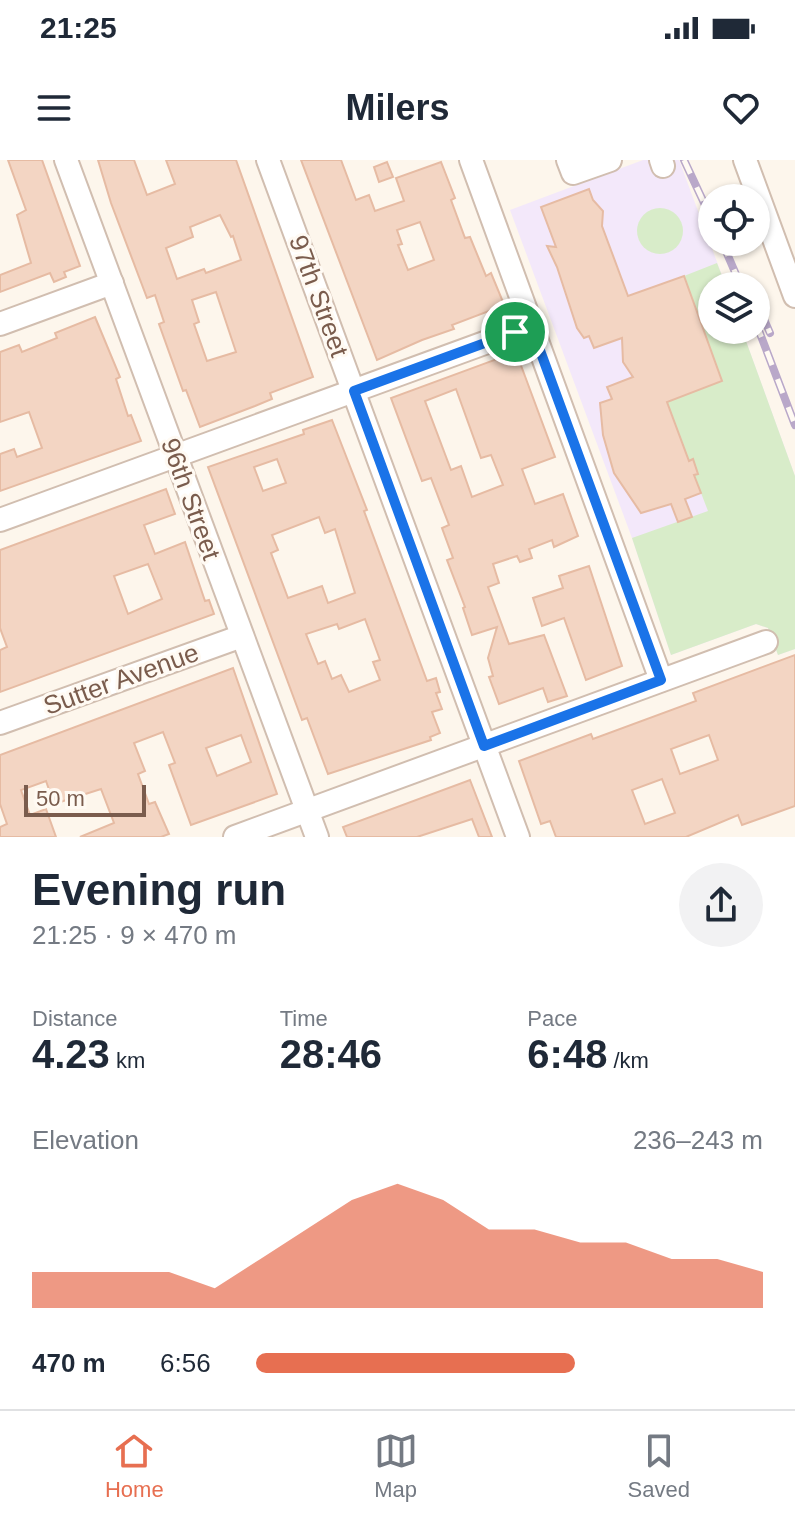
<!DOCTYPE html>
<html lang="en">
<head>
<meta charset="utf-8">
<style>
  body { margin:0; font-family:Helvetica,sans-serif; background:#f2f2f3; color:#1f2937; height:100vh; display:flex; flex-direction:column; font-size:30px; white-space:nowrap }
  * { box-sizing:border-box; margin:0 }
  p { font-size:26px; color:#747a83 }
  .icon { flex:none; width:44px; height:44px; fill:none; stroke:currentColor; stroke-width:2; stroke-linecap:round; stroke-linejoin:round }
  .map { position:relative; height:677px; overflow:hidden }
  .details { display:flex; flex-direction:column; background:#fff; flex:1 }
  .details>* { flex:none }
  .controls { position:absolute; left:698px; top:24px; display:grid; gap:16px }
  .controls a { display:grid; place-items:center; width:72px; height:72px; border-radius:50%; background:#fff; box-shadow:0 2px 6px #0004; font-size:40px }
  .scale { position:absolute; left:24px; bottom:20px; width:122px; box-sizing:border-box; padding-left:8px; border:4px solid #7a5c4d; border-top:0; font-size:22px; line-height:28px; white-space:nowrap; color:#7a5c4d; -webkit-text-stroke:6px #fffaf3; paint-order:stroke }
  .pin { position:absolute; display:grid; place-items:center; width:68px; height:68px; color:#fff; margin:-34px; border:4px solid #fff; border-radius:50%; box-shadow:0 2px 8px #0007 }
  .round { display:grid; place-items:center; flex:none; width:84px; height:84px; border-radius:42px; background:#f2f2f3 }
  .summary { display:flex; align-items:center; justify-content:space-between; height:136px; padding:0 32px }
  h1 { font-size:44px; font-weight:700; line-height:60px }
  .stats { display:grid; grid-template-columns:repeat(3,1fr); gap:12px; height:136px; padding:8px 32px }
  .stats div { display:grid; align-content:center }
  .stats b { font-size:40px; font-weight:700 }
  .stats small { font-size:22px; font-weight:400 }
  .stats p { font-size:22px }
  .chart { height:224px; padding:16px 32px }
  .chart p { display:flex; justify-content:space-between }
  .chart svg { width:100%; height:144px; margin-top:8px; fill:#e76f51; opacity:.7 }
  ul { padding:0 32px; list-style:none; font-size:26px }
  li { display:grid; grid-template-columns:128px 96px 1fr; align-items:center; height:60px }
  li i { height:20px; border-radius:10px; background:#e76f51 }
  .status { display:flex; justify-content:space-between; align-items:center; height:56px; padding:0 40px; background:#fff; direction:ltr }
  .status svg { height:22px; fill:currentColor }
  header { display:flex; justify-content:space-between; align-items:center; height:104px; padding:0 32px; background:#fff; font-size:36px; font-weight:700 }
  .dock { display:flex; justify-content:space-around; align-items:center; height:112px; border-top:2px solid #e0e1e3; background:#fff; font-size:22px; color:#747a83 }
  .dock a { display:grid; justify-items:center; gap:4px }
  .dock .on { color:#e76f51 }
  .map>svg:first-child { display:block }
  .education { fill:#f3e8fa }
  .green { fill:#d8ecc9 }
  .building { fill:#f3d5c3; stroke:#e6bba3; stroke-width:2; fill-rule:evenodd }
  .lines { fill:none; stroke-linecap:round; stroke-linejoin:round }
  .minor-casing { stroke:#d1beb0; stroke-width:26 }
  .minor { stroke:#fff; stroke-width:22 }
  .rail-casing { stroke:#b9a8c9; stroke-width:8 }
  .rail { stroke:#fffaf3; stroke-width:5; stroke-dasharray:15; stroke-linecap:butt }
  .route-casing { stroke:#fff; stroke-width:16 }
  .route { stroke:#1a73e8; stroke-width:10 }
  .labels { text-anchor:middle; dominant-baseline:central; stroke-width:6; stroke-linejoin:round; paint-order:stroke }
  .street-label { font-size:26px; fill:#7a5c4d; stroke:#fffaf3 }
</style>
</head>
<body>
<div class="status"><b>21:25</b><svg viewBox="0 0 49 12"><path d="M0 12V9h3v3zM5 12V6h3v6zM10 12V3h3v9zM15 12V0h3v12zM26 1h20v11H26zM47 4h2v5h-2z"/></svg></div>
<header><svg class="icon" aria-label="menu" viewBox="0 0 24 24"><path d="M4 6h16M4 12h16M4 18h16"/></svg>Milers<svg class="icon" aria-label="heart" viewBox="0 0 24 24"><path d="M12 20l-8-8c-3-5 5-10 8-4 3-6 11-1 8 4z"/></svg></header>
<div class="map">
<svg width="795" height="677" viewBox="0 0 795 677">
  <rect width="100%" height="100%" fill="#fdf6ec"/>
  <path class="education" d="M643,0H679L726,126H712V170H742L795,316V489L778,495L768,468L756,464L671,495L632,378L510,50Z"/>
  <g class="green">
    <circle cx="660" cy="71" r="23"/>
    <path d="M717,103L726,126H712V170H742L795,316V489L778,495L768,468L756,464L671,495L632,378L708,351L694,315L698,314L692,299L689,301L667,241L684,116Z"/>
  </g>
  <g class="building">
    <path d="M8,0H42L80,106L64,112L66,117L54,122L50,113L0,132V115L31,103L17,55L26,50Z"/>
    <path d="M98,0H134L147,35L175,24L166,0H236L313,217L270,233L272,239L255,246L200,267L186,230L183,231L159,164L164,162L155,135L147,138L111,43ZM220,55L231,77L233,76L241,100L206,113L204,109L177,119L166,88L193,77L190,67ZM216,132L236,192L207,201L194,164L199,162L192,140Z"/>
    <path d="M301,0H341L356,40L369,35L375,51L404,41L396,18L441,2L455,38L451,40L465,78L470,77L486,116L491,113L503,142L496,145L497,148L452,165L454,169L422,180L377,200ZM420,62L434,100L408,110L398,85L402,84L397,70Z"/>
    <path d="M387,2L393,17L379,22L374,7Z"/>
    <path d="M589,29L593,40L603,51L602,66L628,136L684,116L722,221L667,242L689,301L693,299L698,314L694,315L701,333L685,339L692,357L678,362L671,344L641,353L614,313L603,275L600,243L612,239L607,227L633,217L623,202L622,178L594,188L589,176L584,178L577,168L557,107L547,86L556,87L541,47Z"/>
    <path d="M95,157L120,217L116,219L128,256L131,255L141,281L0,331V294L14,289L17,297L42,288L29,252L0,262V192L19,185L22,192L57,178L55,173Z"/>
    <path d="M516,192L555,297L522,309L535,344L563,334L578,376L554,387L552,380L529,389L532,398L520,402L517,396L493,404L499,423L488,427L509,484L544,475L567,536L548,542L543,528L499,544L489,517L493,516L488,498L497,467L472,475L463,448L465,447L447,400L453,398L442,368L449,365L431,318L422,321L391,238ZM456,229L481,298L491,295L503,325L472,337L461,306L451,310L425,241Z"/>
    <path d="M332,260L367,350L364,351L427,521L436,518L440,532L436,533L442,549L432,552L440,573L430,577L431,580L328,614L307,558L302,560L208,307L304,274L303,270ZM277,299L286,323L263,331L254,307ZM319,357L325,373L335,369L355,433L328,443L322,426L288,438L271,393L278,390L272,375ZM365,459L380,500L373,502L380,520L349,532L341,515L332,519L325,501L318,504L306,474L337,464L339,469Z"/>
    <path d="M166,329L175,354L144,365L155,394L185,382L205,441L209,440L214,454L0,532V490L7,487L0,468V390ZM148,404L162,439L128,454L114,416Z"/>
    <path d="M589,406L622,506L586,520L564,458L542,466L533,438L563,428L559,416Z"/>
    <path d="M795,495V646L742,665L738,655L686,677H556L550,661L541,664L519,601L591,574L593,579L696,541L693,533ZM709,575L718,600L680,614L671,589ZM662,619L675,653L645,664L632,630Z"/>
    <path d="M233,508L277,634L191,665L169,605L175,603L163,572L134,583L145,611L138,614L149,644L155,642L169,674L161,677H80L114,663L101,629L54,644L46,621L21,630L30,655L46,649L56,677H0V667L7,664L0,644V595ZM241,575L251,602L217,616L206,588Z"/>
    <path d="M470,620L492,677H479L472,659L417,677H347L343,667Z"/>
  </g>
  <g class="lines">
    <g class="minor-casing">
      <g id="minor">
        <path d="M66,0L317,677"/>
        <path d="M268,0L518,677"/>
        <path d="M471,0L661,520"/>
        <path d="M568,0L573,13L610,0"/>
        <path d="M661,0L663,6"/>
        <path d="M745,0L795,136"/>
        <path d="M0,164L112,123"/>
        <path d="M0,360L531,166"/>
        <path d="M0,563L242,476"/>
        <path d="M235,677L766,482"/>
      </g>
    </g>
    <use href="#minor" class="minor"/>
    <g class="rail-casing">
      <g id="rail">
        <path d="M684,0L712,60"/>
        <path d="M722,82L741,126"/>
        <path d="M756,141L770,173"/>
        <path d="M756,163L795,265"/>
      </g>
    </g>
    <use href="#rail" class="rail"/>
  </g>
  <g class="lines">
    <g class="route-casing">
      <path id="route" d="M531,166L661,520L484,586L354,231Z"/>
    </g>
    <use href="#route" class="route"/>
  </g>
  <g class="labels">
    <g class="street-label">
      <text transform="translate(319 136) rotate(70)">97th Street</text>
      <text transform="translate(191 339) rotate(70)">96th Street</text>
      <text transform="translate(121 519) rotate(-20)">Sutter Avenue</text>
    </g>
  </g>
</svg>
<div class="controls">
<a><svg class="icon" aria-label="locate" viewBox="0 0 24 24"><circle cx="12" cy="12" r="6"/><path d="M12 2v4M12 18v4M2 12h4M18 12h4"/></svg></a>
<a><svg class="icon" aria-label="layers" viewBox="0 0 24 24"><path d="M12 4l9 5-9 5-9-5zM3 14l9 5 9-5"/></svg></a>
</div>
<div class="scale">50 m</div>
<div class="pin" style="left:515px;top:172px;background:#1e9e55"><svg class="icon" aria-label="arrive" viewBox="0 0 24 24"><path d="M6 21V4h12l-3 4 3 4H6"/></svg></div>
</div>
<section class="details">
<div class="summary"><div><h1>Evening run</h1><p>21:25 · 9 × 470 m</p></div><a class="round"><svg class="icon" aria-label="share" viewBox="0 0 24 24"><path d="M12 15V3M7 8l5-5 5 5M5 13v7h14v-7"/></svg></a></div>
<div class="stats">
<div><p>Distance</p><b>4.23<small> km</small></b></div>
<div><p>Time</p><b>28:46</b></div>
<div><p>Pace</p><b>6:48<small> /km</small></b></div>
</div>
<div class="chart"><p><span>Elevation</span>236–243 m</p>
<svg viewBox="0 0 160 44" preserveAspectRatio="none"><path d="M0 44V33L10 33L20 33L30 33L40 38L50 29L60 20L70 11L80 6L90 11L100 20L110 20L120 24L130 24L140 29L150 29L160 33V44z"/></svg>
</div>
<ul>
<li><b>470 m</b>6:56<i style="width:63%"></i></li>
</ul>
</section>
<nav class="dock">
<a class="on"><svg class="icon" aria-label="home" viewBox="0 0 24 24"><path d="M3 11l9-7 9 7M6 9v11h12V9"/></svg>Home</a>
<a><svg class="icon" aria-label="map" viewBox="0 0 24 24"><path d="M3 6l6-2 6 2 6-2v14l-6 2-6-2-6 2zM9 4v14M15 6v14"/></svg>Map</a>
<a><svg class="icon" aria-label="saved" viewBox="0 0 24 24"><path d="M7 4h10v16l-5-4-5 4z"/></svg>Saved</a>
</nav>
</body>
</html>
